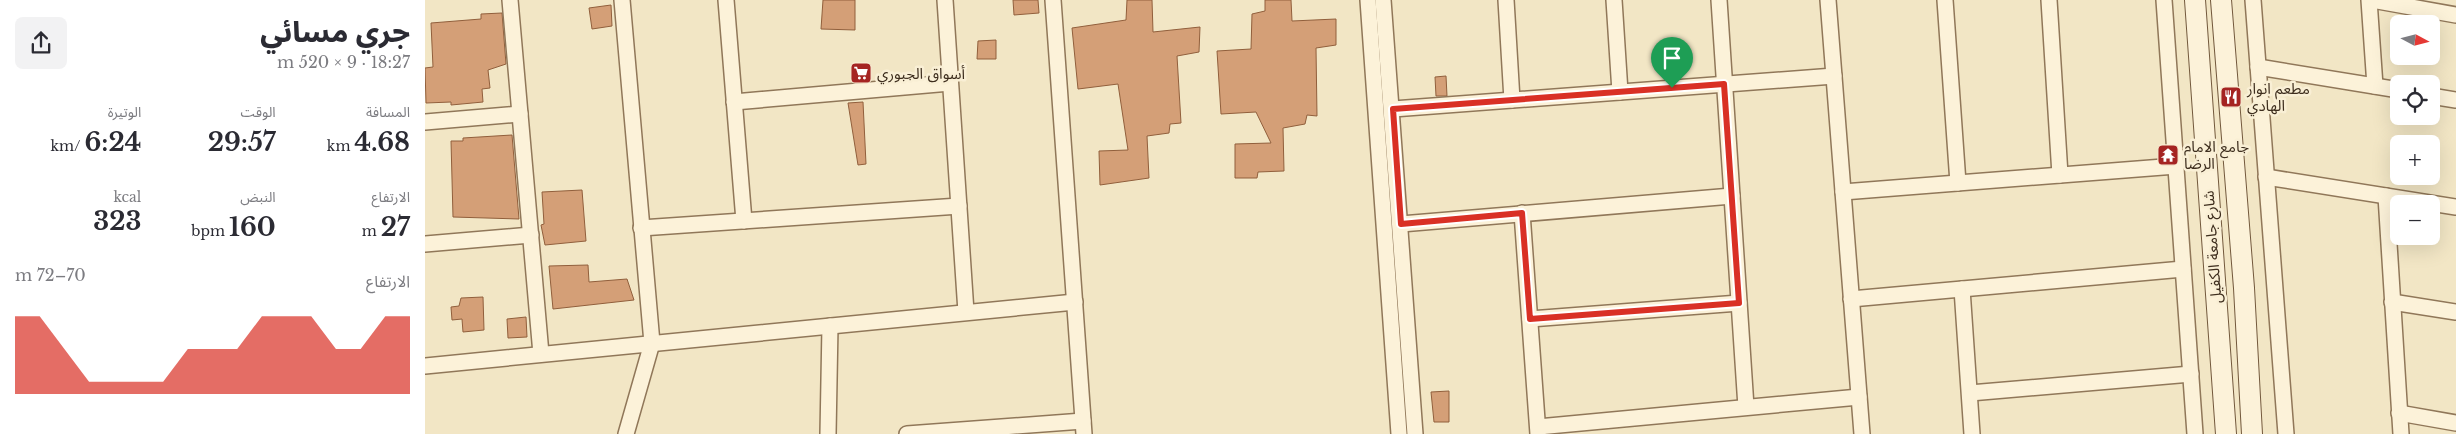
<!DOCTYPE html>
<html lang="ar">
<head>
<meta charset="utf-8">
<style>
  body { margin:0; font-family:"Libre Baskerville","Noto Sans Arabic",serif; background:#f2f2f3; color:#2b2b33; direction:rtl; height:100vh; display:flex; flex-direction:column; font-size:19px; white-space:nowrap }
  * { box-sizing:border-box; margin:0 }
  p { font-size:16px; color:#7c7c81 }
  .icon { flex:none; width:28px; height:28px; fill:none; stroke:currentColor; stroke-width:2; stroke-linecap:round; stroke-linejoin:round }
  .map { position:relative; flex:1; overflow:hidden; direction:ltr }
  .sheet { display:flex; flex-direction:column; background:#fff; width:425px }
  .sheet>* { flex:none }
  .needle { width:32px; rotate:97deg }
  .controls { position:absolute; left:1965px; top:15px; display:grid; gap:10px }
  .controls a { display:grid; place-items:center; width:50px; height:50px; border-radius:8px; background:#fff; box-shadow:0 5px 20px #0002; font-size:25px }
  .pin { position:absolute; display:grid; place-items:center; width:42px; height:42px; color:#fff; margin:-51px -21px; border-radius:50% 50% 50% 0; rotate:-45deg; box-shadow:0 0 5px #0007 }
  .pin .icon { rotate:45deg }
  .round { display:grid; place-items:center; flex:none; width:52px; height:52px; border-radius:8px; background:#f2f2f3 }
  .summary { display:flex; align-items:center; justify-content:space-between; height:85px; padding:0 15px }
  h1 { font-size:28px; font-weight:800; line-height:38px }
  .stats { display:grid; grid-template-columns:repeat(3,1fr); gap:8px; height:85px; padding:5px 15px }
  .stats div { display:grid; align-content:center }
  .stats b { font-size:25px; font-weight:800 }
  .stats small { font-size:14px; font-weight:400 }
  .stats p { font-size:14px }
  .chart { height:140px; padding:10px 15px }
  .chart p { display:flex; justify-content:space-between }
  .chart svg { width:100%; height:90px; margin-top:5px; fill:#d93025; opacity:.7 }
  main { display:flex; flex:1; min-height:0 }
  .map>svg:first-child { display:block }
  .building { fill:#d49f77; stroke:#915f3c }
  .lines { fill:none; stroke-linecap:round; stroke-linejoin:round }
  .street-casing { stroke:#907759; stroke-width:18 }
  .secondary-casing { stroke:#72583c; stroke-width:22 }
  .street { stroke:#fcf2d9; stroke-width:15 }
  .secondary { stroke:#fcf2d9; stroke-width:20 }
  .route-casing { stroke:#fff; stroke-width:10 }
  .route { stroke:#d93025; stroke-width:6 }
  .labels { text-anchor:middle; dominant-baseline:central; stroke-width:5; stroke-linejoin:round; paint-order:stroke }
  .poi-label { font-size:15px; fill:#3e2e1e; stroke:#f9efd5; text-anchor:start }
  .street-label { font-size:15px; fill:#3e2e1e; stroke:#f9efd5 }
</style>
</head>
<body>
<main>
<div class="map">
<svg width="2031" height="434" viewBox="0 0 2031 434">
  <rect width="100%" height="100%" fill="#f2e6c5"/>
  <g class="building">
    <path d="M398,0H430V30L396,29Z"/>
    <path d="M588,0H613L614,13L589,15Z"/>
    <path d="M702,0H727L728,32L775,27L774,52L752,56L756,123L745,124L744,133L722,136L724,178L675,185L674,151L703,150L693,84L653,89L647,28L701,20Z"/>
    <path d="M840,0H866L867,21L911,19V45L891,48L892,116L882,115L880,124L858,128L859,171L833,172L832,178H810V144L846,143L831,112L796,114L792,51L826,49L827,14L840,11Z"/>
    <path d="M186,5L187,26L167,29L164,8Z"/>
    <path d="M77,13L81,64L63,70L65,88L57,89L58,102L26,105V102L1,103L0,68L8,67L6,23L56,19V14Z"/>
    <path d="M571,40V59H552L553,41Z"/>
    <path d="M1021,76L1022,96H1011L1010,77Z"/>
    <path d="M438,102L441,164L433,165L423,103Z"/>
    <path d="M87,135L94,219L28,217L26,141H38V138Z"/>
    <path d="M157,190L161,241L120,245L116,225L119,224L117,192Z"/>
    <path d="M163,265L164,282L202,279L209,300L128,309L124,266Z"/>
    <path d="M58,297L59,330L38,332L37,319L27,320L26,307L34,306L36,298Z"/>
    <path d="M101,317L102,337L83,338L82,319Z"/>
    <path d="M1024,391V422H1009L1006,392Z"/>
  </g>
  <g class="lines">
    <g class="street-casing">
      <g id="street">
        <path d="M85,0L116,354"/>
        <path d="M197,0L227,343L201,434"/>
        <path d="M301,0L319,221"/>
        <path d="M520,0L541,312"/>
        <path d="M628,0L659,434"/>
        <path d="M943,0L974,434"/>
        <path d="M958,0L990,434"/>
        <path d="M1081,0L1087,100"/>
        <path d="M1189,0L1195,92"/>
        <path d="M1294,0L1321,407"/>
        <path d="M1403,0L1437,434"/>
        <path d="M1520,0L1533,183"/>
        <path d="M1624,0L1635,175"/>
        <path d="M1739,0L1770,434"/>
        <path d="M1828,0L1861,434"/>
        <path d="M1944,0L1950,86"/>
        <path d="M1947,0L2031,15"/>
        <path d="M1833,67L1974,90"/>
        <path d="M2006,96L2031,100"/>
        <path d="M309,102L525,83"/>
        <path d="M968,109L1409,76"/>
        <path d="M0,122L95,114"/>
        <path d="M1841,177L2031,207"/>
        <path d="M1418,192L1751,166"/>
        <path d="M1961,196L1976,434"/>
        <path d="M1097,213L1113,434"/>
        <path d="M976,224L1307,196"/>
        <path d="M216,228L534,206"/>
        <path d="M0,244L106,235"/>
        <path d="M1537,289L1547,434"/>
        <path d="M1426,299L1758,269"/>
        <path d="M1967,302L2031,312"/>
        <path d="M1105,319L1314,303"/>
        <path d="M0,366L650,302"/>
        <path d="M1545,393L1766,374"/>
        <path d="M1974,413L2031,423"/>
        <path d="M1113,427L1434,397"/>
        <path d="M403,434L405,326"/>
        <path d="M482,434L658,421"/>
      </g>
    </g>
    <g class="secondary-casing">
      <g id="secondary">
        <path d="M1770,0L1801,434"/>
        <path d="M1796,0L1819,288L1827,434"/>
      </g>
    </g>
    <use href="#street" class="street"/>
    <use href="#secondary" class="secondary"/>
  </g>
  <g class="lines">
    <g class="route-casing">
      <path id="route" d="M1299,84L1314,303L1105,319L1097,213L976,224L968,109Z"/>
    </g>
    <use href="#route" class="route"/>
  </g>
  <defs>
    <g id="supermarket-square" transform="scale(1.125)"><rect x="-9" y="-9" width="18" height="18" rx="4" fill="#a52422" stroke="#f9efd5"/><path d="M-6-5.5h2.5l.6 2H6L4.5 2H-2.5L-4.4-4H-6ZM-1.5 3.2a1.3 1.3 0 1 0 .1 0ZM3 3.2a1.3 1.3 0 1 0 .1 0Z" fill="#fff"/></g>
    <g id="restaurant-square" transform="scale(1.125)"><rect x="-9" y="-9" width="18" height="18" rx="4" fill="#a52422" stroke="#f9efd5"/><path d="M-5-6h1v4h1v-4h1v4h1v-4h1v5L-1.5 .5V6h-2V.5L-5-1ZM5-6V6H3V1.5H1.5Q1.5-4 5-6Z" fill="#fff"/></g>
    <g id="temple-square" transform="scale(1.125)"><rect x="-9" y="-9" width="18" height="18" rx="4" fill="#a52422" stroke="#f9efd5"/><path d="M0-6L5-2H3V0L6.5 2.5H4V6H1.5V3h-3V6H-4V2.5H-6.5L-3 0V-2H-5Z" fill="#fff"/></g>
  </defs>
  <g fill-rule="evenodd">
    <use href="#supermarket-square" x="436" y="73"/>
    <use href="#restaurant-square" x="1806" y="97"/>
    <use href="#temple-square" x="1743" y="155"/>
  </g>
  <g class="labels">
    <g class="poi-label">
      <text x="452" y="73">أسواق الجبوري</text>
      <text x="1822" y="88">مطعم انوار<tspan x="1822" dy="17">الهادي</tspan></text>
      <text x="1759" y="146">جامع الامام<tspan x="1759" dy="17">الرضا</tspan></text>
    </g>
    <g class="street-label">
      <text transform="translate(1787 247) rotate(-94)">شارع جامعة الكفيل</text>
    </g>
  </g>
</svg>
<div class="controls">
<a><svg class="needle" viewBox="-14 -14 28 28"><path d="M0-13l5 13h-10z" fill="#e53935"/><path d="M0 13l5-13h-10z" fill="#7c7c81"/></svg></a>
<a><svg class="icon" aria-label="locate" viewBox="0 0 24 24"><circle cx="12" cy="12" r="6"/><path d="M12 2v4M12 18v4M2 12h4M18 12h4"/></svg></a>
<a>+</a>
<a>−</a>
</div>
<div class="pin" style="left:1247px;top:88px;background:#1e9e55"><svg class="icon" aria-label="arrive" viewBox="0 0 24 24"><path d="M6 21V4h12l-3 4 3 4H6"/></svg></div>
</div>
<section class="sheet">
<div class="summary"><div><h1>جري مسائي</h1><p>18:27 · 9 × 520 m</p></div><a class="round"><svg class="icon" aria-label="share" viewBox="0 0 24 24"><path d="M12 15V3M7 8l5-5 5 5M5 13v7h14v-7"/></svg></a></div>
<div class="stats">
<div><p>المسافة</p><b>4.68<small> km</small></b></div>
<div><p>الوقت</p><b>29:57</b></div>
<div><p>الوتيرة</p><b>6:24<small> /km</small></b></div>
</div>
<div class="stats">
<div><p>الارتفاع</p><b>27<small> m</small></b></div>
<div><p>النبض</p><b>160<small> bpm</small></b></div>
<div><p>kcal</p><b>323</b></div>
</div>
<div class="chart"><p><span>الارتفاع</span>70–72 m</p>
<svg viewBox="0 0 160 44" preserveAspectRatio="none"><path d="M0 44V6L10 6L20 22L30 38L40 38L50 38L60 38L70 22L80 22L90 22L100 6L110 6L120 6L130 22L140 22L150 6L160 6V44z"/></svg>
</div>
</section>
</main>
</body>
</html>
